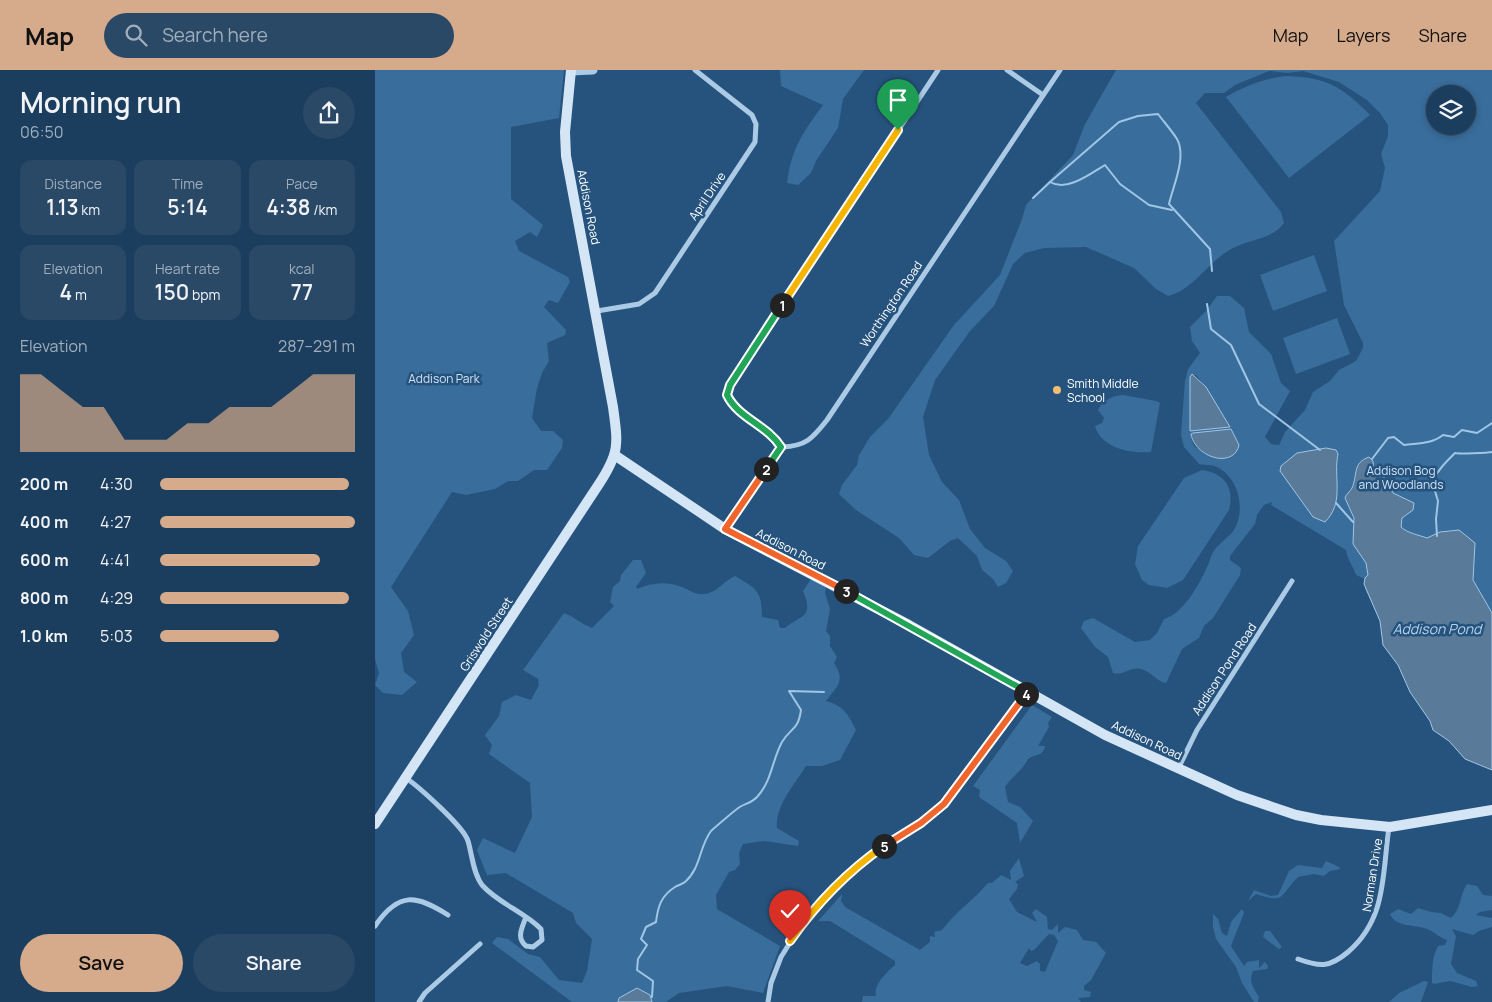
<!DOCTYPE html>
<html lang="en">
<head>
<meta charset="utf-8">
<style>
  body { margin:0; font-family:Manrope,sans-serif; background:#294967; color:#f1f3f6; height:100vh; display:flex; flex-direction:column; font-size:19px; white-space:nowrap }
  * { box-sizing:border-box; margin:0 }
  p { font-size:16px; color:#a0aebc }
  .icon { flex:none; width:28px; height:28px; fill:none; stroke:currentColor; stroke-width:2; stroke-linecap:round; stroke-linejoin:round }
  .map { position:relative; flex:1; overflow:hidden }
  .details { display:flex; flex-direction:column; background:#1c3e5e; width:375px }
  .details>* { flex:none }
  .buttons { position:absolute; left:1051px; top:15px; display:grid; gap:10px }
  .buttons a { display:grid; place-items:center; width:50px; height:50px; border-radius:50%; background:#1c3e5e; box-shadow:0 2px 8px #0003,0 0 0 1px #3a5773; font-size:25px }
  .pin { position:absolute; display:grid; place-items:center; width:42px; height:42px; color:#fff; margin:-51px -21px; border-radius:50% 50% 50% 0; rotate:-45deg; box-shadow:0 0 5px #0007 }
  .pin .icon { rotate:45deg }
  .km { position:absolute; width:25px; height:25px; margin:-12px; border-radius:50%; background:#222; color:#fff; font-size:14px; line-height:25px; text-align:center }
  .round { display:grid; place-items:center; flex:none; width:52px; height:52px; border-radius:26px; background:#294967 }
  .overview { display:flex; align-items:center; justify-content:space-between; height:85px; padding:0 20px }
  h1 { font-size:28px; font-weight:600; line-height:38px }
  .figures { display:grid; grid-template-columns:repeat(3,1fr); gap:8px; height:85px; padding:5px 20px }
  .figures div { display:grid; align-content:center; border-radius:12px; background:#294967; text-align:center }
  .figures b { font-size:21px; font-weight:600 }
  .figures small { font-size:14px; font-weight:400 }
  .figures p { font-size:14px }
  .chart { height:140px; padding:10px 20px }
  .chart p { display:flex; justify-content:space-between }
  .chart svg { width:100%; height:90px; margin-top:5px; fill:#d6ab8b; opacity:.7 }
  .primary-button { display:flex; gap:10px; margin-top:auto; padding:10px 20px }
  .primary-button a { flex:1; height:58px; border-radius:30px; background:#d6ab8b; color:#111; font-size:20px; font-weight:600; line-height:58px; text-align:center }
  .primary-button a+a { background:#294967; color:#f1f3f6 }
  ul { padding:0 20px; list-style:none; font-size:16px }
  li { display:grid; grid-template-columns:80px 60px 1fr; align-items:center; height:38px }
  li i { height:12px; border-radius:6px; background:#d6ab8b }
  header { display:flex; align-items:center; gap:30px; box-sizing:border-box; height:70px; padding:0 25px; background:#d6ab8b; color:#111 }
  header strong { font-size:24px }
  nav { display:flex; gap:28px; margin-inline-start:auto; font-size:18px }
  .search { width:350px; height:45px; background:#294967; display:flex; align-items:center; gap:12px; box-sizing:border-box; padding:0 18px; border-radius:28px; color:#a0aebc; font-size:19px }
  main { display:flex; flex:1; min-height:0 }
  .map>svg:first-child { display:block }
  .green { fill:#396d9b; fill-rule:evenodd }
  .water { fill:#597a98; stroke:#9fc6e6 }
  .lines { fill:none; stroke-linecap:round; stroke-linejoin:round }
  .stream { stroke:#9fc6e6; stroke-width:2 }
  .minor { stroke:#abcae5; stroke-width:5 }
  .tertiary { stroke:#abcae5; stroke-width:9 }
  .secondary { stroke:#d4e5f5; stroke-width:10 }
  .split-1-casing { stroke:#fff; stroke-width:10 }
  .split-2-casing { stroke:#fff; stroke-width:10 }
  .split-3-casing { stroke:#fff; stroke-width:10 }
  .split-4-casing { stroke:#fff; stroke-width:10 }
  .split-5-casing { stroke:#fff; stroke-width:10 }
  .split-6-casing { stroke:#fff; stroke-width:10 }
  .split-1 { stroke:#f5b400; stroke-width:6 }
  .split-2 { stroke:#22a559; stroke-width:6 }
  .split-3 { stroke:#f0652b; stroke-width:6 }
  .split-4 { stroke:#22a559; stroke-width:6 }
  .split-5 { stroke:#f0652b; stroke-width:6 }
  .split-6 { stroke:#f5b400; stroke-width:6 }
  .poi-dot { fill:#eebf70; stroke:#26537d; stroke-width:2 }
  .labels { text-anchor:middle; dominant-baseline:central; stroke-width:5; stroke-linejoin:round; paint-order:stroke }
  .street-label { font-size:12px; fill:#fff; stroke:#26537d }
  .park-label { font-size:12px; fill:#cee2f4; stroke:#26537d }
  .poi-label { font-size:12px; fill:#fff; stroke:#26537d; text-anchor:start }
  .water-label { font-size:14px; font-style:italic; fill:#b6d4ed; stroke:#26537d }
</style>
</head>
<body>
<header>
<strong>Map</strong>
<div class="search"><svg class="icon" aria-label="search" viewBox="0 0 24 24"><circle cx="10" cy="10" r="6"/><path d="M15 15l6 6"/></svg>Search here</div>
<nav><a>Map</a><a>Layers</a><a>Share</a></nav>
</header>
<main>
<section class="details">
<div class="overview"><div><h1>Morning run</h1><p>06:50</p></div><a class="round"><svg class="icon" aria-label="share" viewBox="0 0 24 24"><path d="M12 15V3M7 8l5-5 5 5M5 13v7h14v-7"/></svg></a></div>
<div class="figures">
<div><p>Distance</p><b>1.13<small> km</small></b></div>
<div><p>Time</p><b>5:14</b></div>
<div><p>Pace</p><b>4:38<small> /km</small></b></div>
</div>
<div class="figures">
<div><p>Elevation</p><b>4<small> m</small></b></div>
<div><p>Heart rate</p><b>150<small> bpm</small></b></div>
<div><p>kcal</p><b>77</b></div>
</div>
<div class="chart"><p><span>Elevation</span>287–291 m</p>
<svg viewBox="0 0 160 44" preserveAspectRatio="none"><path d="M0 44V6L10 6L20 14L30 22L40 22L50 38L60 38L70 38L80 30L90 30L100 22L110 22L120 22L130 14L140 6L150 6L160 6V44z"/></svg>
</div>
<ul>
<li><b>200 m</b>4:30<i style="width:97%"></i></li>
<li><b>400 m</b>4:27<i style="width:100%"></i></li>
<li><b>600 m</b>4:41<i style="width:82%"></i></li>
<li><b>800 m</b>4:29<i style="width:97%"></i></li>
<li><b>1.0 km</b>5:03<i style="width:61%"></i></li>
</ul>
<div class="primary-button"><a>Save</a><a>Share</a></div>
</section>
<div class="map">
<svg width="1117" height="932" viewBox="0 0 1117 932">
  <rect width="100%" height="100%" fill="#26537d"/>
  <g class="green">
    <path d="M0,0H189L184,48L136,57V129L168,155L162,167L155,162L140,171L144,181L193,207L195,212L183,233L174,230L169,237L191,260L190,265L172,273L174,291L167,303L162,318L157,348L166,361H178L188,370L187,378L172,400H159L143,411H133L120,419L91,425L77,422L16,517L33,541L39,565L26,583L29,602L42,612L27,625L8,623L0,615L4,603L0,589Z"/>
    <path d="M405,0H489L468,29L463,58L441,91L436,103L423,115L412,113C416,79 428,62 448,35L406,16Z"/>
    <path d="M741,0H1117V700L1090,689L1074,671L1058,660L1055,651L1035,622L1023,595L1008,575L1005,551L990,519V509L981,505C978,496 972,489 971,480L896,435L897,432L889,435L882,445L880,454L855,486V490L866,498L865,505L838,548L829,556L824,568L807,579L791,613C781,611 777,602 766,599C756,596 748,606 738,603L733,587L720,577L706,558L709,551L718,548L760,572L775,570L782,563L789,549C808,544 824,515 832,497C835,492 835,487 838,482C843,474 853,468 859,460C871,440 864,408 842,397C836,394 830,396 824,394L809,377L806,365L810,311L813,299L825,283L817,271L815,257L831,241L842,226H855L869,238L874,262L896,284L906,313L915,321L890,367L896,374L904,375L910,362L930,340L938,322L955,311L964,300L981,291L988,278V273L969,235L959,171L1005,121L1010,98L1006,84L1013,66V55L1005,43L992,30L964,12L928,1L913,3L894,1L860,15L849,23H830L821,33L906,142L909,153C898,169 875,169 858,178C834,190 819,220 793,226L781,219L759,198L711,177L669,178L650,183L638,194L619,236L595,261L560,310L548,347L554,385L567,412L584,430L595,459L610,478L631,491L638,501L631,513L623,517L618,509L607,500L602,486L583,468L575,471L553,488L539,485L524,468L481,440L464,424L467,415L482,395L484,385L495,367L513,349L579,255L625,205L647,149L651,135L698,85L710,54ZM1060,24H1092V56H1060ZM816,305H821L831,317L854,357L815,361ZM856,359L864,375L831,385L819,376L816,368L818,363Z"/>
    <path d="M910,6C952,7 966,16 995,45L914,108L851,27C870,16 888,9 910,6Z"/>
    <path d="M939,185L952,221L898,241L885,205Z"/>
    <path d="M962,248L975,284L921,304L908,268Z"/>
    <path d="M748,325L781,331L785,333L776,382C756,384 726,378 720,356L727,353L729,348L723,340C728,330 737,326 748,325Z"/>
    <path d="M827,400C849,403 860,418 854,440L808,510L792,518L774,515L767,510L760,494L763,476L809,408Z"/>
    <path d="M258,490H266L271,503L261,517L262,519C275,513 290,511 304,516C316,520 321,527 334,523C344,520 350,510 360,506C382,519 387,521 387,547L403,550L405,558H410C424,545 440,549 428,521L436,509L451,518L450,523L455,539L451,561L455,566V576L462,587L459,593C471,611 462,616 451,631C469,636 473,644 481,660L465,690L447,696H431C420,714 400,736 402,758L424,771L423,776L389,771L368,774L364,783L365,794L360,800L354,802L341,825L342,839L405,876L388,923L352,916L304,923L291,932H277L275,925L262,918L244,928L243,932H197L117,873L122,867L133,869L153,884L165,887L184,910L207,913L212,901L217,869L201,853L198,843L131,803L112,805L102,780L108,768L140,783L157,747L155,713L114,684L117,675L110,665L124,646L127,632L141,625L156,630L164,615L163,609L148,600L189,543C200,547 206,554 217,558L239,536L235,532L238,517L245,511L246,505Z"/>
    <path d="M657,635L677,647L673,653L674,657L663,676H670C668,687 659,684 653,689C648,700 637,706 630,717L633,732L645,737L658,751L645,773L642,753L604,727L605,720L598,716Z"/>
    <path d="M644,788L649,806L640,812L643,814L642,819L634,829L642,842L662,852L657,843L661,839L672,847L673,859L677,860L683,854V863L690,857L702,860L708,870L721,872L731,883L716,910L709,916V920L716,922L715,927L703,928L706,932H487L488,926H501C498,915 512,902 520,895V891L455,851H443L467,824L466,831L470,837L545,880L555,872V866L560,867L559,862L567,860C582,840 598,831 613,813H617L626,805L636,810L635,801ZM674,864L679,865L683,871L670,902L665,901V894L662,891L652,896L645,893L654,878L656,881L659,880Z"/>
    <path d="M951,791L964,797L965,799L955,801L949,806L939,804L923,807C904,826 911,834 881,824L873,831L879,820L896,826L903,825L914,801L923,795L947,798Z"/>
    <path d="M1092,814L1102,816L1108,825L1117,826V840L1105,842L1101,845L1117,848V857L1104,861L1098,865L1077,859L1081,866L1076,894L1082,903L1101,911L1103,916L1097,917L1075,911L1059,914L1057,913C1057,900 1057,887 1063,876L1070,875L1072,870C1063,867 1060,862 1052,859C1040,854 1021,858 1015,844L1023,839L1036,844L1043,838L1056,842L1066,843L1076,848C1087,838 1084,826 1092,814Z"/>
    <path d="M866,840H868L869,843L856,876L869,896L872,892L884,890V898L890,892L893,896L892,899L878,901C873,911 879,919 884,927L883,932H879L867,913L861,897L841,869L838,857V844L843,849L847,863L852,866L856,852Z"/>
    <path d="M890,861H895L907,877L904,879L888,867Z"/>
    <path d="M1049,911L1053,912L1046,932H1014L1024,923Z"/>
  </g>
  <g class="water">
    <path d="M817,304L831,317L855,357L815,361V307Z"/>
    <path d="M856,359L864,375C859,399 820,388 816,364L818,363Z"/>
    <path d="M951,378L961,380L963,384C958,408 970,432 950,452L938,447L905,401L906,396L922,383Z"/>
    <path d="M994,387L998,391L999,401L1011,409L1018,423L1039,433L1038,440L1027,448L1026,457C1032,463 1044,465 1052,468L1065,462L1084,460L1100,473L1098,510L1117,543V700L1090,689L1074,671L1058,660L1055,651L1035,622L1023,595L1008,575L1005,551L989,514L990,508L993,505L991,493L978,474L979,448L970,428C971,424 975,422 977,418C983,405 977,393 994,387Z"/>
    <path d="M262,918L275,925L277,932H243L244,928Z"/>
  </g>
  <g class="lines">
    <g class="stream">
      <path d="M675,112L744,52L763,46L783,44C789,52 797,61 802,69C812,87 798,116 794,134L835,179L837,201"/>
      <path d="M658,128L675,112C692,122 715,104 730,95L745,114L774,135L797,140"/>
      <path d="M832,234L836,259L856,275L884,334L945,380"/>
      <path d="M997,389L1013,368L1019,367L1029,375C1043,373 1057,374 1068,365L1079,367L1087,360L1102,363L1117,353"/>
      <path d="M961,433L978,452"/>
      <path d="M1062,466L1061,449L1063,431L1057,411C1064,399 1070,393 1080,383C1083,384 1113,383 1117,382"/>
      <path d="M277,927L278,911L262,900L263,889L272,875L266,869L271,857L281,852C283,836 286,826 300,817C303,815 308,814 310,812C326,798 324,777 336,761C338,759 359,741 362,739C368,734 377,733 382,727C397,711 397,690 407,672C416,657 423,661 426,640L414,621L449,622"/>
    </g>
    <g class="minor">
      <path d="M632,0L668,25"/>
      <path d="M222,241L264,234L280,223L380,72L381,54L377,45L320,0"/>
      <path d="M407,377C391,354 363,348 352,325L355,315L563,0"/>
      <path d="M350,459L407,377C431,376 437,369 452,350L685,0"/>
      <path d="M803,699L822,660L917,511"/>
      <path d="M31,708C44,717 89,757 93,771C97,784 98,803 107,815C123,833 149,842 166,859L167,870L158,877L151,876C141,868 147,858 151,847"/>
      <path d="M0,856C24,821 41,825 73,845"/>
      <path d="M923,889C945,897 954,898 973,882C1012,848 1007,805 1014,757"/>
      <path d="M44,932L50,923L105,874"/>
      <path d="M393,932L396,913L406,887L426,855L448,830L484,795L569,734L653,622"/>
    </g>
    <path class="tertiary" d="M196,1L218,0"/>
    <g class="secondary">
      <path d="M241,386L350,459L534,555L730,665L862,725L921,745L946,750L1015,757L1117,740"/>
      <path d="M0,754L224,414C245,382 243,374 238,337L191,86L190,62L196,0"/>
    </g>
  </g>
  <g class="lines">
    <g class="split-1-casing">
      <path id="split-1" d="M407,235L523,60"/>
    </g>
    <g class="split-2-casing">
      <path id="split-2" d="M391,399L406,377C392,355 363,348 352,325L355,315L407,235"/>
    </g>
    <g class="split-3-casing">
      <path id="split-3" d="M391,399L350,459L471,521"/>
    </g>
    <g class="split-4-casing">
      <path id="split-4" d="M471,521L636,613L653,622L651,624"/>
    </g>
    <g class="split-5-casing">
      <path id="split-5" d="M509,776L546,753L569,734L651,624"/>
    </g>
    <g class="split-6-casing">
      <path id="split-6" d="M415,871C441,834 473,801 509,776"/>
    </g>
    <use href="#split-1" class="split-1"/>
    <use href="#split-2" class="split-2"/>
    <use href="#split-3" class="split-3"/>
    <use href="#split-4" class="split-4"/>
    <use href="#split-5" class="split-5"/>
    <use href="#split-6" class="split-6"/>
  </g>
  <circle class="poi-dot" cx="682" cy="320" r="5"/>
  <g class="labels">
    <g class="street-label">
      <text transform="translate(332 126) rotate(-56)">April Drive</text>
      <text transform="translate(214 137) rotate(79)">Addison Road</text>
      <text transform="translate(516 234) rotate(-56)">Worthington Road</text>
      <text transform="translate(416 479) rotate(27)">Addison Road</text>
      <text transform="translate(111 564) rotate(-57)">Griswold Street</text>
      <text transform="translate(849 599) rotate(-57)">Addison Pond Road</text>
      <text transform="translate(772 670) rotate(25)">Addison Road</text>
      <text transform="translate(997 805) rotate(-81)">Norman Drive</text>
    </g>
    <g class="park-label">
      <text x="69" y="308">Addison Park</text>
      <text x="1026" y="400">Addison Bog<tspan x="1026" dy="14">and Woodlands</tspan></text>
    </g>
    <g class="poi-label">
      <text x="692" y="313">Smith Middle<tspan x="692" dy="14">School</tspan></text>
    </g>
    <g class="water-label">
      <text x="1062" y="558">Addison Pond</text>
    </g>
  </g>
</svg>
<div class="buttons">
<a><svg class="icon" aria-label="layers" viewBox="0 0 24 24"><path d="M12 4l9 5-9 5-9-5zM3 14l9 5 9-5"/></svg></a>
</div>
<div class="pin" style="left:523px;top:60px;background:#1e9e55"><svg class="icon" aria-label="arrive" viewBox="0 0 24 24"><path d="M6 21V4h12l-3 4 3 4H6"/></svg></div>
<div class="pin" style="left:415px;top:871px;background:#d93025"><svg class="icon" aria-label="check" viewBox="0 0 24 24"><path d="M5 12l5 5 9-10"/></svg></div>
<b class="km" style="left:407px;top:235px">1</b>
<b class="km" style="left:391px;top:399px">2</b>
<b class="km" style="left:471px;top:521px">3</b>
<b class="km" style="left:651px;top:624px">4</b>
<b class="km" style="left:509px;top:776px">5</b>
</div>
</main>
</body>
</html>
